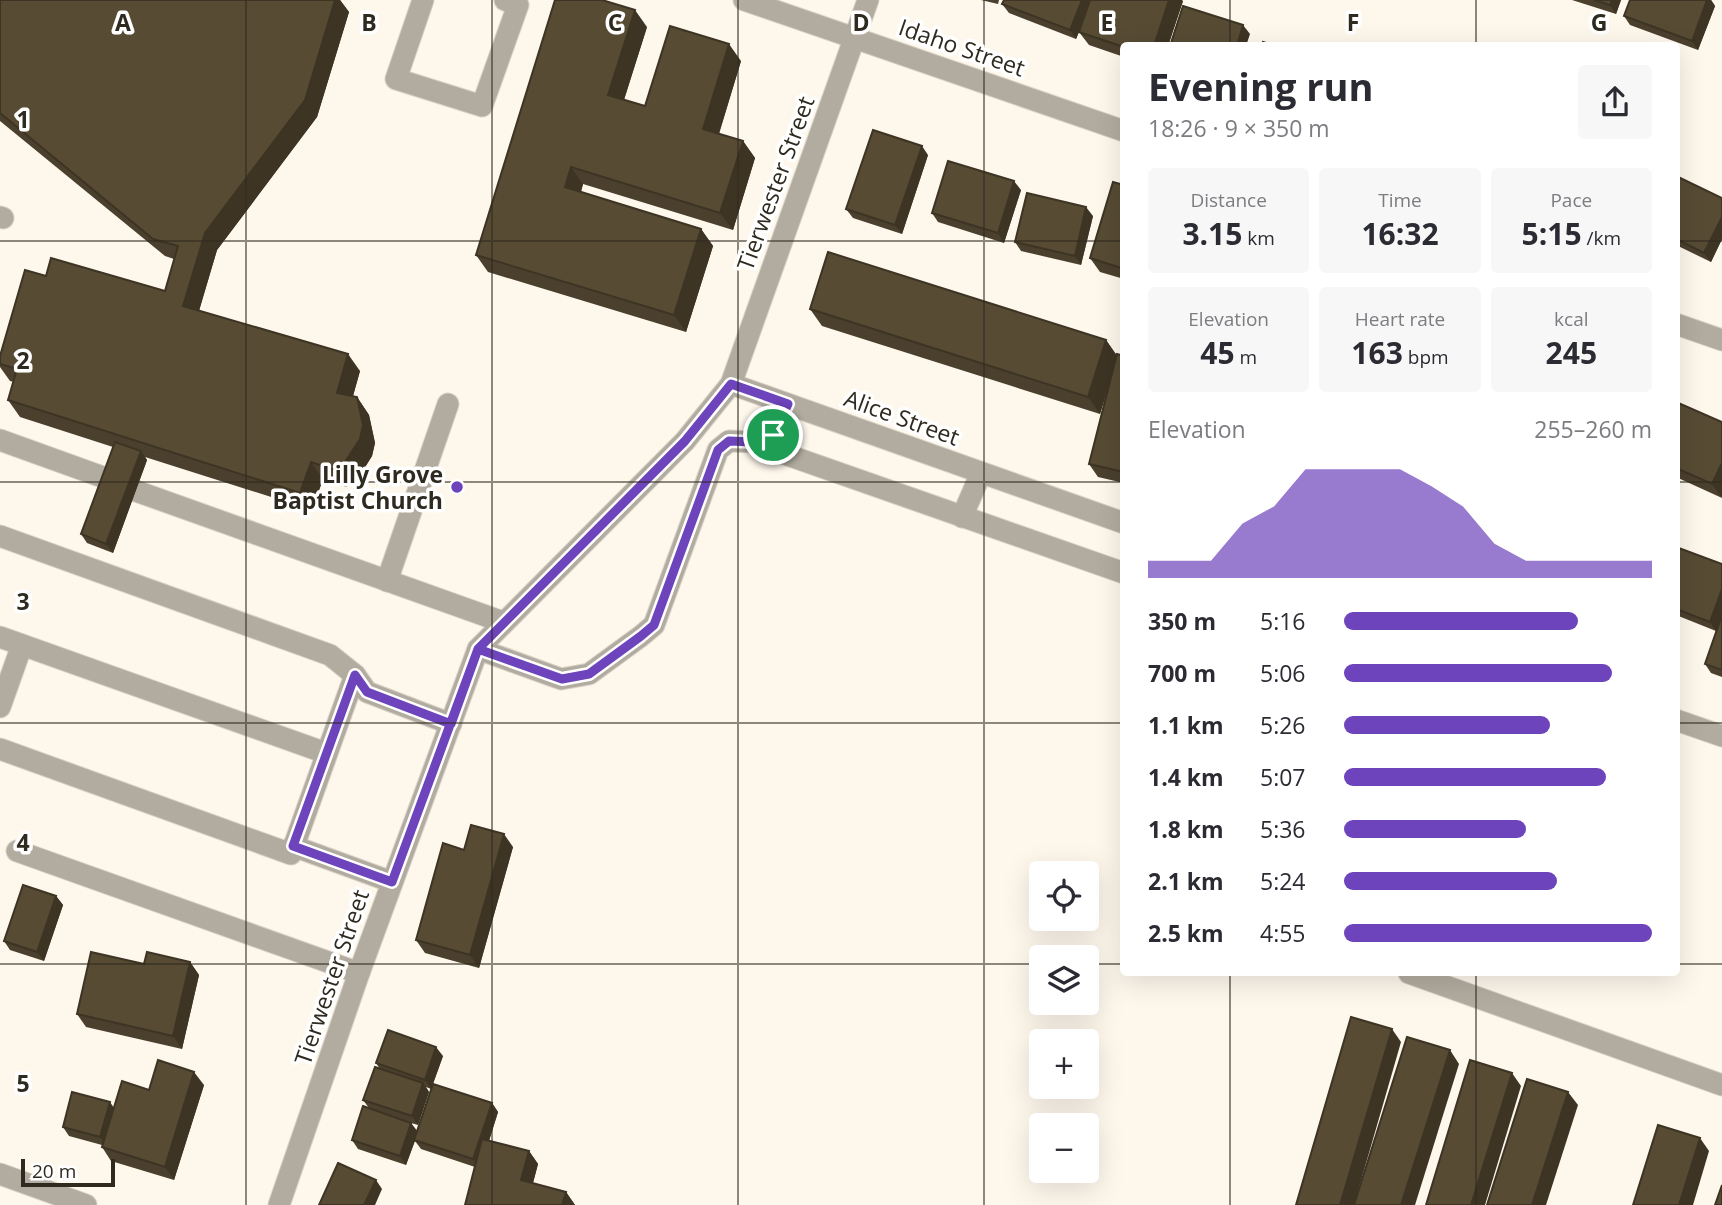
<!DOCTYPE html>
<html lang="en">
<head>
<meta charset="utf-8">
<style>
  body { margin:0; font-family:"Open Sans",sans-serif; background:#f7f7f7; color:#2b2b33; height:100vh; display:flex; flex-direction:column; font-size:26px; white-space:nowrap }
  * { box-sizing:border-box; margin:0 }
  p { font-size:23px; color:#7c7c81 }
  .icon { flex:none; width:38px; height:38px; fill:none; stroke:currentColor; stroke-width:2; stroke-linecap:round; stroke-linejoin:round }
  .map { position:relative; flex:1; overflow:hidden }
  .sheet { position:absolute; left:1120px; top:42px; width:560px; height:934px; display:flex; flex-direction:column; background:#fff; border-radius:7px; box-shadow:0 7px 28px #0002 }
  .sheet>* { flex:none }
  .buttons { position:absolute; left:1029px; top:861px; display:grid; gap:14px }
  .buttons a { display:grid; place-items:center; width:70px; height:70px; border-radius:7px; background:#fff; box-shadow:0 7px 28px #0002; font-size:35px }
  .scale { position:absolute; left:21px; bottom:18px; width:94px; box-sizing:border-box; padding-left:7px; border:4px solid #2f2a1f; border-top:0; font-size:19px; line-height:24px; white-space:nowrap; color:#2f2a1f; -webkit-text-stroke:5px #fff; paint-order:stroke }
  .pin { position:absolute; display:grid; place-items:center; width:60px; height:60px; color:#fff; margin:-30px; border:4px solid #fff; border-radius:50%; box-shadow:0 2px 7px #0007 }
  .round { display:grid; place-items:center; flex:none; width:74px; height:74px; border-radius:7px; background:#f7f7f7 }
  .headline { display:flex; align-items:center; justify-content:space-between; height:119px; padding:0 28px }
  h1 { font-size:38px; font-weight:700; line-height:52px }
  .metrics { display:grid; grid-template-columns:repeat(3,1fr); gap:10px; height:119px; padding:7px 28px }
  .metrics div { display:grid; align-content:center; border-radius:7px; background:#f7f7f7; text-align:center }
  .metrics b { font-size:30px; font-weight:700 }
  .metrics small { font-size:19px; font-weight:400 }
  .metrics p { font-size:19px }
  .chart { height:196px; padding:14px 28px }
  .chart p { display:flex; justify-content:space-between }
  .chart svg { width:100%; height:126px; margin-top:7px; fill:#6d44bc; opacity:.7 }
  ul { padding:0 28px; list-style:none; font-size:23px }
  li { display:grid; grid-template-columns:112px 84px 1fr; align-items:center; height:52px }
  li i { height:18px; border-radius:9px; background:#6d44bc }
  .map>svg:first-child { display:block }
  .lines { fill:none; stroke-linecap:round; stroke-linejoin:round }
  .minor-casing { stroke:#d8d2c7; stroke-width:23 }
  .minor { stroke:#b2aca0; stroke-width:21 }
  .wall { fill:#4b402d; fill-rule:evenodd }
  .shaded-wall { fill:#3d3424 }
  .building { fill:#574b34; stroke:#3d3424; stroke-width:2 }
  .route-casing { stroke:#fff; stroke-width:14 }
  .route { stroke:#6d44bc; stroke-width:9 }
  .grid { fill:none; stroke:#2f2a1f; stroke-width:2; stroke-opacity:0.55 }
  .poi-dot { fill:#6d44bc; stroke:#fff; stroke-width:2.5 }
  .labels { text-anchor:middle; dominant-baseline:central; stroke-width:7; stroke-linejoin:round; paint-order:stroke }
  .street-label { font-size:23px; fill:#2f2a1f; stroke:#fff }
  .poi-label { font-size:23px; font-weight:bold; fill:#2f2a1f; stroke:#fff; text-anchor:end }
  .grid-label { font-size:23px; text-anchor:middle; font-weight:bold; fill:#2f2a1f; stroke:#fff; stroke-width:7; stroke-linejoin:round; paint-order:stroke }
</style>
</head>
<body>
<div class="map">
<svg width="1722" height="1205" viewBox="0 0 1722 1205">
  <rect width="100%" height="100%" fill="#fdf7ec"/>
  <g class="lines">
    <g class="minor-casing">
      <g id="minor">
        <path d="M423,0L396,79L482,106L518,5L505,0"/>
        <path d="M744,0L1124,131"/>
        <path d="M0,217L3,218"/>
        <path d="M1676,324L1722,340"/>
        <path d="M731,384L1124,523"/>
        <path d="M787,404L773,435L772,447L776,451L1124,573"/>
        <path d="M0,440L111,480"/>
        <path d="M136,491L503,622"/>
        <path d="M962,517L981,473"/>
        <path d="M0,536L330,655L355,675L367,692L451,724"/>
        <path d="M387,581L448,404"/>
        <path d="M0,637L326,753"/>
        <path d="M478,649L561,679L589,674L641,636L654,625L718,450L729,441L754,442L772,447"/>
        <path d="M0,707L22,645"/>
        <path d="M1676,720L1722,736"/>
        <path d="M0,749L291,854L355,675"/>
        <path d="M293,846L392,882"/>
        <path d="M17,851L359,973"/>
        <path d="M1409,973L1722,1085"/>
        <path d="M0,1174L86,1205"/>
        <path d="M279,1205L359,973L478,649L685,441L731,384L868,0"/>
      </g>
    </g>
    <use href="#minor" class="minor"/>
  </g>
  <g class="wall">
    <path d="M0,0H340L349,12L317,117L217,250L199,311L360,371L353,396L357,397L369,415L375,443L372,456L357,480L346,487L323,479L312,510L145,457L147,460L113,553L87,543L81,534L113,447L20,417L8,400L14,382L10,381L0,367V356L46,276L165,291L174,259L165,256L0,121Z"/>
    <path d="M981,0H999L998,4Z"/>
    <path d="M1572,0H1621L1616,14Z"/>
    <path d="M1630,0H1711L1715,6L1698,50L1630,25L1624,16Z"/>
    <path d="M1183,1L1168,46H1124V57L1089,45L1079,32L1076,39L1009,13L1002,4Z"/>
    <path d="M647,27L624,100L645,106L741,61L719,134L743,141L755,158L733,230L583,184L581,192L701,229L713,246L686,332L488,272L476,255Z"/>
    <path d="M928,155L902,234L853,218L846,209Z"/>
    <path d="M1676,176L1722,198V239L1711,262L1676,245Z"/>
    <path d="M1124,185V279L1100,272L1090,258Z"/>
    <path d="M1021,190L1004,243L938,222L932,213Z"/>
    <path d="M1093,216L1081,265L1021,251L1015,242Z"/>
    <path d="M810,309L1106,340L1116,355L1124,356V483L1098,477L1089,464L1108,386L1100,414L822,326Z"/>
    <path d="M1676,402L1722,498L1676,477Z"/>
    <path d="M1676,547L1722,564V677L1711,673L1705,664L1716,631L1676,615Z"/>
    <path d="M513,847L479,968L425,953L416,940L464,850Z"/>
    <path d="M56,896L63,905L44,961L10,950L4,941Z"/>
    <path d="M190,962L199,975L182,1049L86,1027L77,1014L144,964Z"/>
    <path d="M443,1056L433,1084L492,1103L498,1112L489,1141L529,1151L538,1164L533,1183L566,1192L575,1205H465L475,1167L421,1149L415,1141L406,1165L358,1149L352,1140L369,1108L363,1100L380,1069L376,1063ZM426,1087L431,1089L417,1132L411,1123L418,1125L429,1092Z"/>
    <path d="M204,1085L174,1180L111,1161L102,1147V1145L69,1136L63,1127L114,1107L149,1090Z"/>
  </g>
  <g class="shaded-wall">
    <path d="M335,0H340L349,12L317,117L217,250L195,324L183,306L205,233Z"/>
    <path d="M1082,0H1092L1076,39L1070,30Z"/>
    <path d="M1169,0H1182L1183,1L1168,46H1154Z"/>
    <path d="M1612,0H1621L1616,14L1610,5Z"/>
    <path d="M1707,0H1711L1715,6L1698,50L1692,41Z"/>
    <path d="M635,10L647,27L620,112L608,95Z"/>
    <path d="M1243,25L1250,34L1246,46H1237Z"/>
    <path d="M729,44L741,61L715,146L703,129Z"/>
    <path d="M743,141L755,158L733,230L720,213Z"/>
    <path d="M922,146L928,155L902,234L895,225Z"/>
    <path d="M571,167L583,184L577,205L565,187Z"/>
    <path d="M1014,181L1021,190L1004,243L998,233Z"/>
    <path d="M1086,207L1093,216L1081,265L1075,256Z"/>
    <path d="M1722,217V239L1711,262L1704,253Z"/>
    <path d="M701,229L713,246L686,332L674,315Z"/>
    <path d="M1106,340L1118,357L1100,414L1088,397Z"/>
    <path d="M348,354L360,371L349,410L337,393Z"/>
    <path d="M357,397L369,415L375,443L372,456L357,480L345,462Z"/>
    <path d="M141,451L147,460L113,553L106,544Z"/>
    <path d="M311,462L323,479L312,510L300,493Z"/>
    <path d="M1722,463V498L1712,484Z"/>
    <path d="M1722,589V615L1716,631L1710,622Z"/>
    <path d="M504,834L513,847L479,968L470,955Z"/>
    <path d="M56,896L63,905L44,961L37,952Z"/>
    <path d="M190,962L199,975L182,1049L173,1036Z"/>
    <path d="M1392,1029L1401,1042L1354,1205H1340Z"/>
    <path d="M436,1047L443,1056L431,1089L425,1080Z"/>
    <path d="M1450,1050L1459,1064L1415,1205H1401Z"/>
    <path d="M194,1072L204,1085L174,1180L165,1167Z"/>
    <path d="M1512,1073L1521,1086L1485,1205H1471Z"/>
    <path d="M423,1083L429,1092L418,1125L412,1116Z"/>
    <path d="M1568,1092L1578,1105L1546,1205H1532Z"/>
    <path d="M110,1102L116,1111L106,1146L100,1137Z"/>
    <path d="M492,1103L498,1112L480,1169L473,1159Z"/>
    <path d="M411,1123L418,1132L406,1165L400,1156Z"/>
    <path d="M1700,1138L1709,1151L1693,1205H1679Z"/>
    <path d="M529,1151L538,1164L530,1194L521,1180Z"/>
    <path d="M376,1180L382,1189L375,1205H364Z"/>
    <path d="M566,1192L575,1205H562Z"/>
  </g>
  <g class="building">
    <path d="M0,0H335L305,100L205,233L183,306L348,354L337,393L357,397L363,425L360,439L345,462L334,470L311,462L300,493L8,400L17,369L0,364V356L25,270L46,276L51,258L165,291L178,246L153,239L0,113Z"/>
    <path d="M555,0H602L635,10L608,95L645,106L670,26L729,44L703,129L743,141L720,213L571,167L565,187L701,229L674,315L476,255Z"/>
    <path d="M1004,0H1082L1070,30L1002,4Z"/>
    <path d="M1090,0H1169L1154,46H1124V47L1079,32Z"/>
    <path d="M1594,0H1612L1610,5Z"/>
    <path d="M1630,0H1707L1692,41L1624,16Z"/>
    <path d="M1183,6L1243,25L1237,46H1170Z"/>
    <path d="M1263,42L1276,46H1263Z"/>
    <path d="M873,130L922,146L895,225L846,209Z"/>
    <path d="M948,161L1014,181L998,233L932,213Z"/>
    <path d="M1676,176L1722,198V217L1704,253L1676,239Z"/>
    <path d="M1113,182L1124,185V269L1090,258Z"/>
    <path d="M1027,193L1086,207L1075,256L1015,242Z"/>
    <path d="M828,252L1106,340L1088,397L810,309Z"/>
    <path d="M1117,354L1124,356V472L1089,464Z"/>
    <path d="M1676,402L1722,422V463L1712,484L1676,468Z"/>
    <path d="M115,442L141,451L106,544L81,534Z"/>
    <path d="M1676,547L1722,564V589L1710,622L1676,609Z"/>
    <path d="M1722,615V670L1705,664Z"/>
    <path d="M471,825L504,834L470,955L416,940L443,843L464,850Z"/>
    <path d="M23,885L56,896L37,952L4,941Z"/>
    <path d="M91,952L144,964L147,952L190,962L173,1036L77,1014Z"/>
    <path d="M1351,1017L1392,1029L1340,1205H1296Z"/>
    <path d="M388,1030L436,1047L425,1080L376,1063Z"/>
    <path d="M1407,1037L1450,1050L1401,1205H1354Z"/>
    <path d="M158,1060L194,1072L165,1167L102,1147L122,1081L149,1090Z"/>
    <path d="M1470,1060L1512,1073L1471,1205H1426Z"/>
    <path d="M375,1067L423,1083L412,1116L363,1100Z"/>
    <path d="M1527,1079L1568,1092L1532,1205H1487Z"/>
    <path d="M433,1084L492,1103L473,1159L414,1140Z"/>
    <path d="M72,1092L110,1102L100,1137L63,1127Z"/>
    <path d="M363,1106L411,1123L400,1156L352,1140Z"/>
    <path d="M1658,1125L1700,1138L1679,1205H1633Z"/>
    <path d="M482,1139L529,1151L521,1180L566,1192L562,1205H465Z"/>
    <path d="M338,1163L376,1180L364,1205H319Z"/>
    <path d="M1722,1185V1205H1715Z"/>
  </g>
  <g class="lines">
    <g class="route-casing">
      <path id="route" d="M773,435L788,404L731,384L685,441L478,649L392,882L293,846L355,675L367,692L451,724L478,649L562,679L589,674L641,636L654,625L718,450L729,441L754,442L772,447L773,435"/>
    </g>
    <use href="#route" class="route"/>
  </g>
  <path class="grid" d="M246,0V1205M492,0V1205M738,0V1205M984,0V1205M1230,0V46M1476,0V46M0,241H1124M1676,241H1722M0,482H1124M1676,482H1722M0,723H1124M1676,723H1722M0,964H1041M1087,964H1124M1676,964H1722M1230,973V1205M1476,973V1205"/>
  <circle class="poi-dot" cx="457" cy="487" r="7"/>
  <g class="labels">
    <g class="street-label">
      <text transform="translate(962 47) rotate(19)">Idaho Street</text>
      <text transform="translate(775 183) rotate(-70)">Tierwester Street</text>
      <text transform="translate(902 417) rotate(20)">Alice Street</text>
      <text transform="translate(331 977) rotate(-71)">Tierwester Street</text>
    </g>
    <g class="poi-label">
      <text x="443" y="474">Lilly Grove<tspan x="443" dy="26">Baptist Church</tspan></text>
    </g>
  </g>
  <g class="grid-label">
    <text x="123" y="31">A</text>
    <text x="369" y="31">B</text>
    <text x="615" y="31">C</text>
    <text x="861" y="31">D</text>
    <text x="1107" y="31">E</text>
    <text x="1353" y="31">F</text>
    <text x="1599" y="31">G</text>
    <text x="23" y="128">1</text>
    <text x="23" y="369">2</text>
    <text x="23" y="610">3</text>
    <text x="23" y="851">4</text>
    <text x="23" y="1092">5</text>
  </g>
</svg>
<div class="buttons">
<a><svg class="icon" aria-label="locate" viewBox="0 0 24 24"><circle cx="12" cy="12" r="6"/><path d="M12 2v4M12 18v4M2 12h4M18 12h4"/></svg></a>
<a><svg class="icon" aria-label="layers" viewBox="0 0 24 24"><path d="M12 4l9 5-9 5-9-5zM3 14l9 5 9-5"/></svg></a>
<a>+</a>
<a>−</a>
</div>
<div class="scale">20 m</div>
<div class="pin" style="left:773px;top:435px;background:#1e9e55"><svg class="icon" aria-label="arrive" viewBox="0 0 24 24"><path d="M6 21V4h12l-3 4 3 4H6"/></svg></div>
<section class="sheet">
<div class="headline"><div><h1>Evening run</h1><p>18:26 · 9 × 350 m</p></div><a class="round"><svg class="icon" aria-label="share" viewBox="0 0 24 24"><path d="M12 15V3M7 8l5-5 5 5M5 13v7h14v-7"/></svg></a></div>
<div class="metrics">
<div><p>Distance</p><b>3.15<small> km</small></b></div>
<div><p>Time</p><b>16:32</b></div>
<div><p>Pace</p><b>5:15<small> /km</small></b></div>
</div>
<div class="metrics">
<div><p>Elevation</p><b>45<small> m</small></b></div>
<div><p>Heart rate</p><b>163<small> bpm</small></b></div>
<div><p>kcal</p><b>245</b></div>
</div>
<div class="chart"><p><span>Elevation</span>255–260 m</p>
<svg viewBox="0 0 160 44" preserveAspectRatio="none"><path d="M0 44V38L10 38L20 38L30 25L40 19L50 6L60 6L70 6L80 6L90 12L100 19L110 32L120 38L130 38L140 38L150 38L160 38V44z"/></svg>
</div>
<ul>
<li><b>350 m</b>5:16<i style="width:76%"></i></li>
<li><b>700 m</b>5:06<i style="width:87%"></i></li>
<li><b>1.1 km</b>5:26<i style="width:67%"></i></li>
<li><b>1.4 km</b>5:07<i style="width:85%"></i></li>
<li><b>1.8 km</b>5:36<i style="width:59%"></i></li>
<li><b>2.1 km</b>5:24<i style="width:69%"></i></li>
<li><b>2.5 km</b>4:55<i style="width:100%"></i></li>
</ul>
</section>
</div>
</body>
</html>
